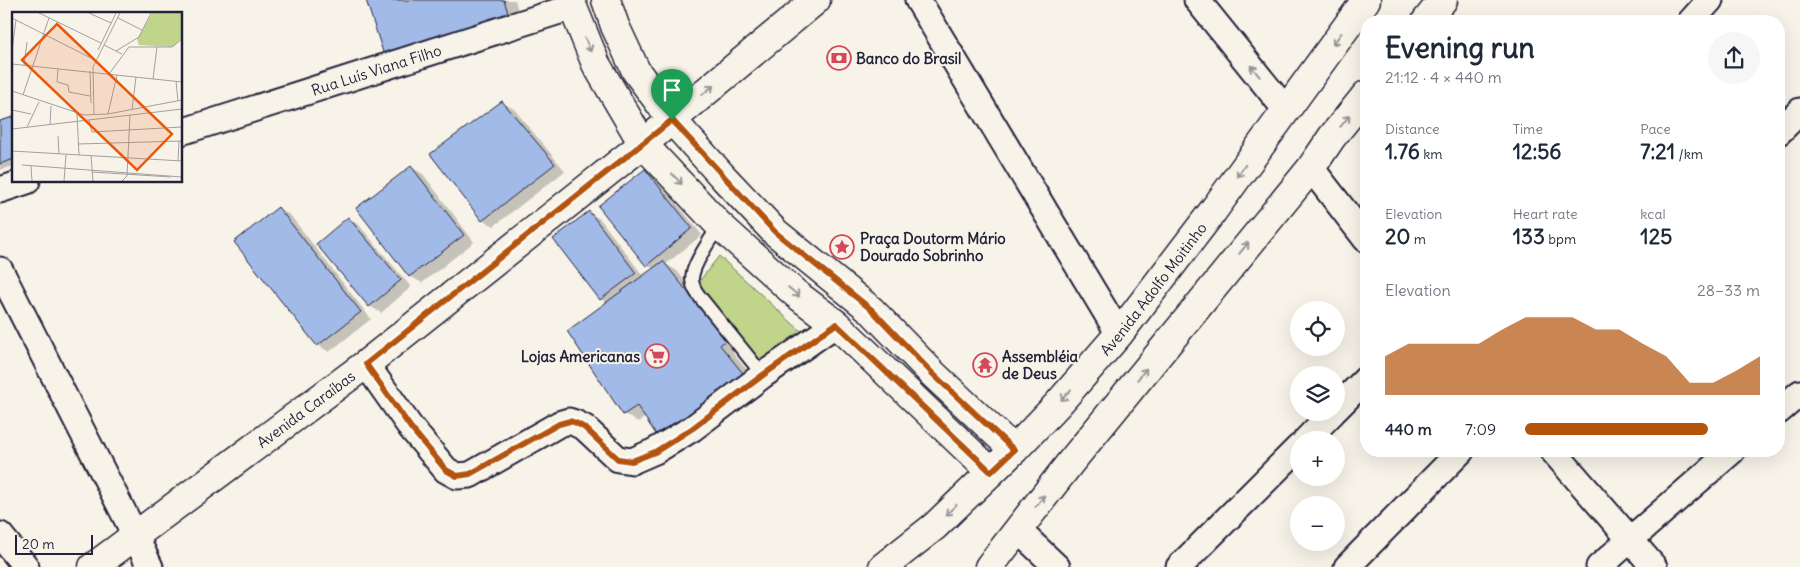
<!DOCTYPE html>
<html lang="en">
<head>
<meta charset="utf-8">
<style>
  body { margin:0; font-family:Delius,sans-serif; background:#f6f6f7; color:#1f2937; height:100vh; display:flex; flex-direction:column; font-size:19px; white-space:nowrap }
  * { box-sizing:border-box; margin:0 }
  p { font-size:16px; color:#747a83 }
  .icon { flex:none; width:28px; height:28px; fill:none; stroke:currentColor; stroke-width:2; stroke-linecap:round; stroke-linejoin:round }
  .map { position:relative; flex:1; overflow:hidden }
  .side { position:absolute; left:1360px; top:15px; width:425px; height:442px; display:flex; flex-direction:column; background:#fff; border-radius:20px; box-shadow:0 5px 20px #0002 }
  .side>* { flex:none }
  .controls { position:absolute; left:1290px; top:301px; display:grid; gap:10px }
  .controls a { display:grid; place-items:center; width:55px; height:55px; border-radius:50%; background:#fff; box-shadow:0 5px 20px #0002; font-size:25px }
  .scale { position:absolute; left:15px; bottom:12px; width:78px; box-sizing:border-box; padding-left:5px; border:2px solid #22223b; border-top:0; font-size:14px; line-height:18px; white-space:nowrap; color:#22223b; -webkit-text-stroke:4px #f7f3e8; paint-order:stroke }
  .pin { position:absolute; display:grid; place-items:center; width:42px; height:42px; color:#fff; margin:-51px -21px; border-radius:50% 50% 50% 0; rotate:-45deg; box-shadow:0 0 5px #0007 }
  .pin .icon { rotate:45deg }
  .round { display:grid; place-items:center; flex:none; width:52px; height:52px; border-radius:26px; background:#f6f6f7 }
  .overview { display:flex; align-items:center; justify-content:space-between; height:85px; padding:0 25px }
  h1 { font-size:28px; font-weight:700; line-height:38px }
  .metrics { display:grid; grid-template-columns:repeat(3,1fr); gap:8px; height:85px; padding:5px 25px }
  .metrics div { display:grid; align-content:center }
  .metrics b { font-size:21px; font-weight:700 }
  .metrics small { font-size:14px; font-weight:400 }
  .metrics p { font-size:14px }
  .chart { height:140px; padding:10px 25px }
  .chart p { display:flex; justify-content:space-between }
  .chart svg { width:100%; height:90px; margin-top:5px; fill:#b45309; opacity:.7 }
  ul { padding:0 25px; list-style:none; font-size:16px }
  li { display:grid; grid-template-columns:80px 60px 1fr; align-items:center; height:38px }
  li i { height:12px; border-radius:6px; background:#b45309 }
  .map>svg:first-child { display:block }
  .green { fill:#c0d48a; stroke:#717b62 }
  .shadow { fill:#0003 }
  .building { fill:#a2bae8; stroke:#22223b }
  .lines { fill:none; stroke-linecap:round; stroke-linejoin:round }
  .service-casing { stroke:#22223b; stroke-width:16 }
  .minor-casing { stroke:#22223b; stroke-width:29 }
  .tertiary-casing { stroke:#22223b; stroke-width:31 }
  .secondary-casing { stroke:#22223b; stroke-width:31 }
  .service { stroke:#f7f3e8; stroke-width:12 }
  .minor { stroke:#f7f3e8; stroke-width:25 }
  .tertiary { stroke:#f7f3e8; stroke-width:28 }
  .secondary { stroke:#f7f3e8; stroke-width:28 }
  .oneway { stroke:#97959a }
  .route-casing { stroke:#fff; stroke-width:10 }
  .route { stroke:#b45309; stroke-width:6 }
  .labels { text-anchor:middle; dominant-baseline:central; stroke-width:4; stroke-linejoin:round; paint-order:stroke }
  .poi-label { font-size:15px; font-weight:bold; fill:#22223b; stroke:#f7f3e8; text-anchor:start }
  .street-label { font-size:15px; fill:#22223b; stroke:#f7f3e8 }
  .inset-road { fill:none; stroke:#a29fa3; stroke-width:1 }
  .view { fill:#e8590c; fill-opacity:0.15; stroke:#e8590c; stroke-width:2.5 }
  .inset-edge { fill:none; stroke:#22223b; stroke-width:2.5 }
</style>
</head>
<body>
<div class="map">
<svg width="1800" height="567" viewBox="0 0 1800 567">
  <rect width="100%" height="100%" fill="#f7f3e8"/>
  <filter id="ink" filterUnits="userSpaceOnUse"><feTurbulence type="fractalNoise" baseFrequency=".02" numOctaves="2"/><feDisplacementMap in="SourceGraphic" scale="10" xChannelSelector="R" yChannelSelector="G"/><feConvolveMatrix kernelMatrix="1 2 1 2 8 2 1 2 1" color-interpolation-filters="sRGB"/></filter>
  <g filter="url(#ink)">
    <path class="green" d="M719,256L804,334L763,364L698,283Z"/>
    <g class="shadow">
      <path d="M367,0H515L522,24Z"/>
      <path d="M502,103L514,109L565,171L494,226L483,220Z"/>
      <path d="M13,118L14,166L0,170V122Z"/>
      <path d="M411,167L423,174L474,242L422,283L410,276L358,209Z"/>
      <path d="M645,171L656,177L702,235L666,264L677,271L739,348L733,353L759,385L646,417L638,422L624,414L608,303L601,299L555,239L589,213L600,219L644,277L655,269L647,265Z"/>
      <path d="M278,209L290,215L371,319L329,352L318,345L236,242Z"/>
      <path d="M348,218L359,225L411,287L381,313L370,306Z"/>
    </g>
    <g class="building">
      <path d="M366,0H504L509,16L385,58Z"/>
      <path d="M502,101L555,164L482,221L430,154Z"/>
      <path d="M13,117L14,159L0,164V121Z"/>
      <path d="M411,166L464,235L409,277L356,208Z"/>
      <path d="M645,169L692,228L646,266L598,206Z"/>
      <path d="M278,207L361,312L317,346L234,242Z"/>
      <path d="M589,211L636,273L600,300L553,239Z"/>
      <path d="M348,217L401,280L369,307L316,244Z"/>
      <path d="M663,261L726,340L720,345L746,377L660,440L637,406L623,415L567,331Z"/>
    </g>
    <g class="lines">
      <g class="service-casing">
        <path id="service" d="M719,225C712,238 692,264 692,279C692,286 696,292 700,297L763,375"/>
      </g>
      <g class="minor-casing">
        <g id="minor">
          <path d="M918,0L1119,334"/>
          <path d="M1197,0L1285,109"/>
          <path d="M1691,21L1710,0"/>
          <path id="s1" d="M181,132L572,7"/>
          <path d="M1779,132L1800,111"/>
          <path d="M1311,168L1366,239"/>
          <path d="M0,190L27,181"/>
          <path d="M0,270L135,535L150,567"/>
          <path d="M366,364L411,428L446,470L457,476L470,475L559,424L569,421L575,423L585,428L618,459L632,461L655,451L693,428L763,375L836,324"/>
          <path d="M1336,409L1366,379"/>
          <path d="M1779,411L1800,393"/>
          <path d="M1306,440L1333,412"/>
          <path d="M1553,451L1654,567"/>
          <path d="M1018,530L1057,567"/>
          <path d="M0,535L26,567"/>
          <path d="M1179,567L1299,447"/>
          <path d="M1347,567L1461,451"/>
          <path d="M1599,567L1732,451"/>
        </g>
      </g>
      <g class="tertiary-casing">
        <g id="tertiary">
          <path d="M1426,21L1443,0"/>
          <path d="M989,567L1070,463L1311,168L1332,137L1366,95"/>
        </g>
      </g>
      <g class="secondary-casing">
        <g id="secondary">
          <path d="M570,0L596,64L643,144L719,225L796,294L836,324L991,472"/>
          <path d="M606,0L615,26L636,71L672,120L724,178L775,232L871,310L933,374L1014,450"/>
          <path id="s2" d="M93,567L366,364L643,144L816,0"/>
          <path id="s3" d="M883,567L935,526L1014,450L1058,404L1119,334L1213,211L1366,0"/>
        </g>
      </g>
      <use href="#service" class="service"/>
      <use href="#minor" class="minor"/>
      <use href="#tertiary" class="tertiary"/>
      <use href="#secondary" class="secondary"/>
    </g>
    <defs><path id="oneway-shaft" d="M-6 0H5M1.5-3L5.5 0L1.5 3" fill="none" stroke-width="1.6" stroke-linecap="round" stroke-linejoin="round" transform="scale(1.25)"/></defs>
    <g class="oneway">
      <use href="#oneway-shaft" transform="translate(1337 39) rotate(126)"/>
      <use href="#oneway-shaft" transform="translate(588 45) rotate(67)"/>
      <use href="#oneway-shaft" transform="translate(1255 71) rotate(-129)"/>
      <use href="#oneway-shaft" transform="translate(708 90) rotate(-40)"/>
      <use href="#oneway-shaft" transform="translate(1345 121) rotate(-51)"/>
      <use href="#oneway-shaft" transform="translate(1241 171) rotate(125)"/>
      <use href="#oneway-shaft" transform="translate(677 179) rotate(47)"/>
      <use href="#oneway-shaft" transform="translate(1244 248) rotate(-50)"/>
      <use href="#oneway-shaft" transform="translate(794 292) rotate(40)"/>
      <use href="#oneway-shaft" transform="translate(1142 374) rotate(-51)"/>
      <use href="#oneway-shaft" transform="translate(1066 395) rotate(132)"/>
      <use href="#oneway-shaft" transform="translate(1040 501) rotate(-52)"/>
      <use href="#oneway-shaft" transform="translate(951 510) rotate(136)"/>
    </g>
  </g>
  <g class="lines" filter="url(#ink)">
    <g class="route-casing">
      <path id="route" d="M672,120L775,232L872,310L933,374L1014,450L991,472L836,324L763,375L693,428L655,452L632,461L618,459L585,428L576,423L570,421L559,424L470,474L457,476L446,470L411,428L366,364Z"/>
    </g>
    <use href="#route" class="route"/>
  </g>
  <defs>
    <g id="bank-ring" transform="scale(1.25)"><circle r="9.5" fill="#f7f3e8" stroke="#d1495b" stroke-width="1.5"/><path d="M-6-4H6V4H-6ZM0-2.3a2.3 2.3 0 1 0 0 4.6a2.3 2.3 0 1 0 0-4.6Z" fill="#d1495b"/></g>
    <g id="sight-ring" transform="scale(1.25)"><circle r="9.5" fill="#f7f3e8" stroke="#d1495b" stroke-width="1.5"/><path d="M0-6L1.8-2.2L6-1.7L2.9 1.2L3.7 5.4L0 3.3L-3.7 5.4L-2.9 1.2L-6-1.7L-1.8-2.2Z" fill="#d1495b"/></g>
    <g id="supermarket-ring" transform="scale(1.25)"><circle r="9.5" fill="#f7f3e8" stroke="#d1495b" stroke-width="1.5"/><path d="M-6-5.5h2.5l.6 2H6L4.5 2H-2.5L-4.4-4H-6ZM-1.5 3.2a1.3 1.3 0 1 0 .1 0ZM3 3.2a1.3 1.3 0 1 0 .1 0Z" fill="#d1495b"/></g>
    <g id="temple-ring" transform="scale(1.25)"><circle r="9.5" fill="#f7f3e8" stroke="#d1495b" stroke-width="1.5"/><path d="M0-6L5-2H3V0L6.5 2.5H4V6H1.5V3h-3V6H-4V2.5H-6.5L-3 0V-2H-5Z" fill="#d1495b"/></g>
  </defs>
  <g fill-rule="evenodd">
    <use href="#bank-ring" x="839" y="58"/>
    <use href="#sight-ring" x="842" y="247"/>
    <use href="#supermarket-ring" x="657" y="356"/>
    <use href="#temple-ring" x="985" y="365"/>
  </g>
  <g class="labels">
    <g class="poi-label">
      <text x="856" y="58">Banco do Brasil</text>
      <text x="860" y="238">Praça Doutorm Mário<tspan x="860" dy="17">Dourado Sobrinho</tspan></text>
      <text x="640" y="356" text-anchor="end">Lojas Americanas</text>
      <text x="1002" y="356">Assembléia<tspan x="1002" dy="17">de Deus</tspan></text>
    </g>
    <g class="street-label">
      <text stroke="none"><textPath href="#s1" startOffset="205">Rua Luís Viana Filho</textPath></text>
      <text stroke="none"><textPath href="#s3" startOffset="389">Avenida Adolfo Moitinho</textPath></text>
      <text stroke="none"><textPath href="#s2" startOffset="265">Avenida Caraíbas</textPath></text>
    </g>
  </g>
  <g transform="translate(12 12)">
    <rect width="170" height="170" fill="#f7f3e8"/>
    <path d="M140,1H170V26L161,35L127,33L125,27Z" fill="#c0d48a"/>
    <path class="inset-road" d="M27,1L89,31M77,1L99,11M0,6L81,47M106,6L130,18M92,33L110,42M0,38L4,8M86,38L104,1M104,39L127,25L139,1M0,52L170,70M12,53L15,30M46,57L45,70L56,73L57,80L78,84M78,59L79,91M97,62L117,35H160L170,27M141,67L145,35M164,69L166,89M0,79L72,103L96,102L170,88M11,83L37,6M0,98L19,102M120,98L124,65M65,102L67,143M96,102L105,63M82,103L81,55L108,1M77,108L80,120L170,115M38,113L39,94M15,115L27,90M0,117L170,97M46,124L47,142M66,132L170,129M0,139L170,149M79,144L81,169M166,149L167,129M10,153L170,165M19,154L20,169M80,160L159,165M52,169L54,143M110,169L115,164L118,103"/>
    <path class="view" d="M45,12L160,122L125,158L10,48Z"/>
    <rect width="170" height="170" class="inset-edge"/>
  </g>
</svg>
<div class="controls">
<a><svg class="icon" aria-label="locate" viewBox="0 0 24 24"><circle cx="12" cy="12" r="6"/><path d="M12 2v4M12 18v4M2 12h4M18 12h4"/></svg></a>
<a><svg class="icon" aria-label="layers" viewBox="0 0 24 24"><path d="M12 4l9 5-9 5-9-5zM3 14l9 5 9-5"/></svg></a>
<a>+</a>
<a>−</a>
</div>
<div class="scale">20 m</div>
<div class="pin" style="left:672px;top:120px;background:#1e9e55"><svg class="icon" aria-label="arrive" viewBox="0 0 24 24"><path d="M6 21V4h12l-3 4 3 4H6"/></svg></div>
<section class="side">
<div class="overview"><div><h1>Evening run</h1><p>21:12 · 4 × 440 m</p></div><a class="round"><svg class="icon" aria-label="share" viewBox="0 0 24 24"><path d="M12 15V3M7 8l5-5 5 5M5 13v7h14v-7"/></svg></a></div>
<div class="metrics">
<div><p>Distance</p><b>1.76<small> km</small></b></div>
<div><p>Time</p><b>12:56</b></div>
<div><p>Pace</p><b>7:21<small> /km</small></b></div>
</div>
<div class="metrics">
<div><p>Elevation</p><b>20<small> m</small></b></div>
<div><p>Heart rate</p><b>133<small> bpm</small></b></div>
<div><p>kcal</p><b>125</b></div>
</div>
<div class="chart"><p><span>Elevation</span>28–33 m</p>
<svg viewBox="0 0 160 44" preserveAspectRatio="none"><path d="M0 44V25L10 19L20 19L30 19L40 19L50 12L60 6L70 6L80 6L90 12L100 12L110 19L120 25L130 38L140 38L150 32L160 25V44z"/></svg>
</div>
<ul>
<li><b>440 m</b>7:09<i style="width:78%"></i></li>
</ul>
</section>
</div>
</body>
</html>
